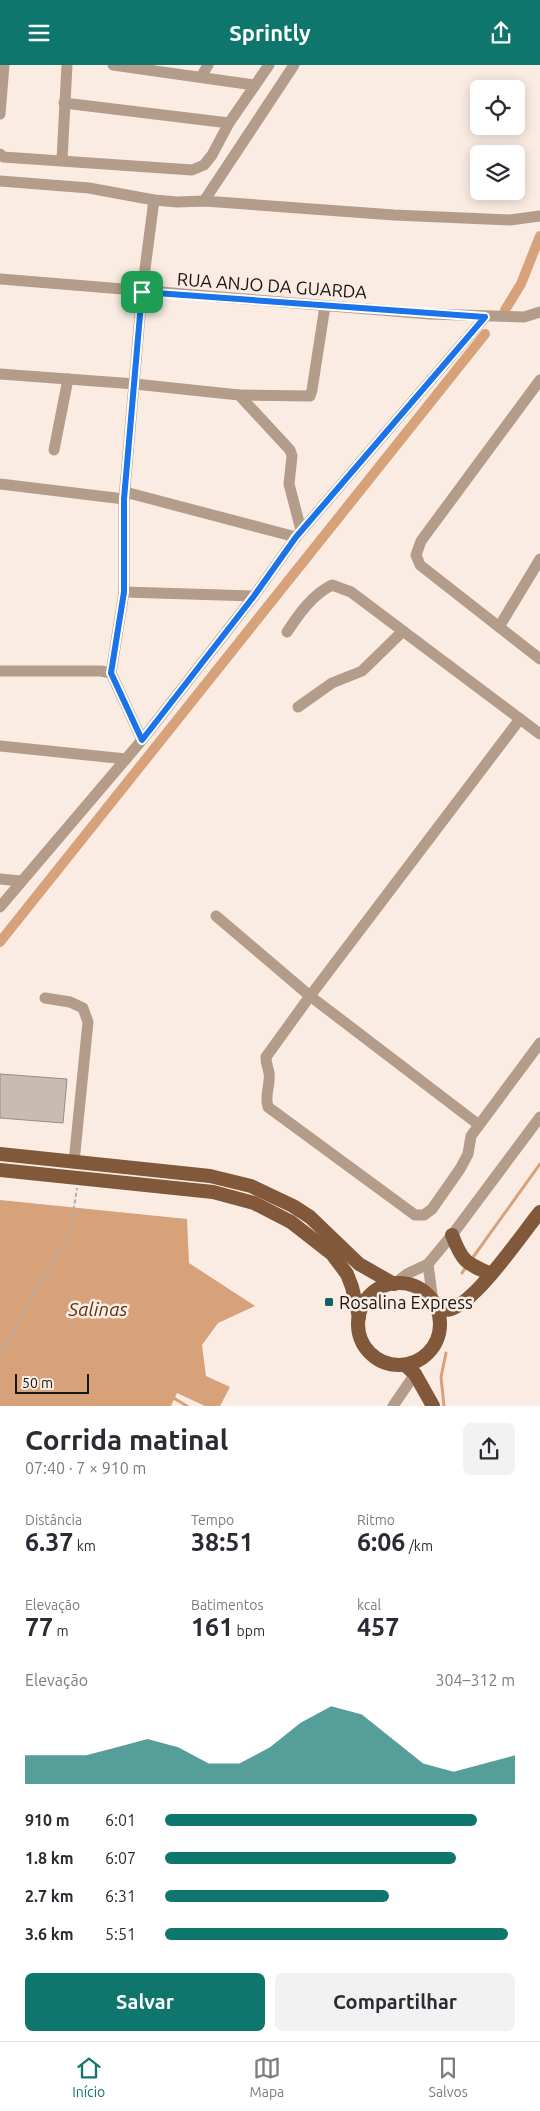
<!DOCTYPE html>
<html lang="pt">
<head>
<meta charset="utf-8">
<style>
  body { margin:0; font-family:Ubuntu,sans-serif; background:#f2f2f3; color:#2b2b33; height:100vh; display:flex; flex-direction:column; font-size:19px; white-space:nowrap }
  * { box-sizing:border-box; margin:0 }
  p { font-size:16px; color:#7c7c81 }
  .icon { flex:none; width:28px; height:28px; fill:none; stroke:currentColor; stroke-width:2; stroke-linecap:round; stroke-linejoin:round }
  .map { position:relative; height:1341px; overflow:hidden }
  .details { display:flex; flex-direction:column; background:#fff; flex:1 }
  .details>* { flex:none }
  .tools { position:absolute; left:470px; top:15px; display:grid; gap:10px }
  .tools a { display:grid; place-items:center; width:55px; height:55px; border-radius:8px; background:#fff; box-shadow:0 2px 12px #0003; font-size:25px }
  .scale { position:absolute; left:15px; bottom:12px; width:74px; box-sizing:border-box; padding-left:5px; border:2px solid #191511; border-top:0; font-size:14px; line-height:18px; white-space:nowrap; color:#191511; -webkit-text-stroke:4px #faece2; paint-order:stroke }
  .pin { position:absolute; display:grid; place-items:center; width:42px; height:42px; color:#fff; margin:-21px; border-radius:10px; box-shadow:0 2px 8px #0006 }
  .round { display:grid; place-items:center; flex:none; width:52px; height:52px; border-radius:8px; background:#f2f2f3 }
  .overview { display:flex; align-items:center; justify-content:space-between; height:85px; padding:0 25px }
  h1 { font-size:28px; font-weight:600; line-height:38px }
  .metrics { display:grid; grid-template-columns:repeat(3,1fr); gap:8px; height:85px; padding:5px 25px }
  .metrics div { display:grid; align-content:center }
  .metrics b { font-size:25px; font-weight:600 }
  .metrics small { font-size:14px; font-weight:400 }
  .metrics p { font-size:14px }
  .chart { height:140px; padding:10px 25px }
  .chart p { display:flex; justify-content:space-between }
  .chart svg { width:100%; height:90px; margin-top:5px; fill:#0f766e; opacity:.7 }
  .primary-button { display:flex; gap:10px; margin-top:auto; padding:10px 25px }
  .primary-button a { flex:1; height:58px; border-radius:8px; background:#0f766e; color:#fff; font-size:20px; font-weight:600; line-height:58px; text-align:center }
  .primary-button a+a { background:#f2f2f3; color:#2b2b33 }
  ul { padding:0 25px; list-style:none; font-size:16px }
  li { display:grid; grid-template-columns:80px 60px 1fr; align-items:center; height:38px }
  li i { height:12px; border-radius:6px; background:#0f766e }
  header { display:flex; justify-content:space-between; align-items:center; height:65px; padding:0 25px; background:#0f766e; color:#fff; font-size:22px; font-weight:600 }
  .dock { display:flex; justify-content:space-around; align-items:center; height:70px; border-top:1px solid #e1e1e2; background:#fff; font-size:14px; color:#7c7c81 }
  .dock a { display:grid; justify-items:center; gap:2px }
  .dock .current { color:#0f766e }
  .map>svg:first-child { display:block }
  .water { fill:#d7a17a }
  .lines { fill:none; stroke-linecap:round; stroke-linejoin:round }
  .stream { stroke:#d7a17a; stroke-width:3 }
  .canal { stroke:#d7a17a; stroke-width:10 }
  .building { fill:#c8bbb1; stroke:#988b82 }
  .path { stroke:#b6aba3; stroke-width:2; stroke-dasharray:4 2.5; stroke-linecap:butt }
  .minor { stroke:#b49c8b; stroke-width:11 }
  .major { stroke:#815839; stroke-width:14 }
  .route-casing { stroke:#fff; stroke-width:10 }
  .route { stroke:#1a73e8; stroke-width:6 }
  .poi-dot { fill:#116069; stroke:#faece2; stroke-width:2 }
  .labels { text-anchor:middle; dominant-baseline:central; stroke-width:5; stroke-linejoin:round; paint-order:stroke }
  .street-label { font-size:18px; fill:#191511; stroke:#faece2 }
  .poi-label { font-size:18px; fill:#191511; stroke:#faece2; text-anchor:start }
  .water-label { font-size:19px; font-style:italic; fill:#573215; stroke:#faece2 }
</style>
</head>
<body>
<header><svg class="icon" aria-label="menu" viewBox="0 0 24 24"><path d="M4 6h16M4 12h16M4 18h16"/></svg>Sprintly<svg class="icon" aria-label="share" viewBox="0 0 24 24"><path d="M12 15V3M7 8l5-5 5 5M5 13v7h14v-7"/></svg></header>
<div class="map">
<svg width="540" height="1341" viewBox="0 0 540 1341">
  <rect width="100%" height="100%" fill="#faece2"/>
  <path class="water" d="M0,1135L187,1154L189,1198L255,1241L218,1258L202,1280L206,1311L230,1322L220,1341H205L177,1328L171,1341H0Z"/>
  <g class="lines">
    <g class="stream">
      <path d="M471,1195L540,1099"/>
      <path d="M462,1208L467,1200"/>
      <path d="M172,1332L187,1341"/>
      <path d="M444,1341L441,1312L446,1288"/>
    </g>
    <g class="canal">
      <path d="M505,245L521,219L540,171"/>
      <path d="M0,877L485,269"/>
    </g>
  </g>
  <path class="building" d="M0,1009L67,1014L63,1058L0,1053Z"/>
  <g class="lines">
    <path class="path" d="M0,1288L70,1168L77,1123"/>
    <g class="minor">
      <path d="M113,0L254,20"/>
      <path d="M201,12L208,0"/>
      <path d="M64,38L229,58"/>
      <path d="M0,49L4,0"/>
      <path d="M0,89L3,92L192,105L204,100L212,90L229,58L269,0"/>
      <path d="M62,95L67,0"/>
      <path d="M0,116L89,123L154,135L177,137L204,136L394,150L510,155L540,151"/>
      <path d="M204,136L294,0"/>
      <path d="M0,214L429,249L524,252L540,247"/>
      <path d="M0,309L135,319L239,330L290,385L292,391L289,419L301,465"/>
      <path d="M540,315L421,476L416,490L420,500L540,594"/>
      <path d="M239,330L310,331L312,325L325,241"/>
      <path d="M54,385L68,314"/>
      <path d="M0,419L124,434"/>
      <path d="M125,427L296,472"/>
      <path d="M124,527L254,531"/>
      <path d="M499,562L540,494"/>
      <path d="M287,567C299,549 312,530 332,520L351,527L540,669"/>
      <path d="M0,606H101L111,608L142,675"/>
      <path d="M111,608L124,527V434L142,227L154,135"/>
      <path d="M298,642L332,618L362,606L403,566"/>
      <path d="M520,654L310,931L266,992C266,998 268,1003 269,1008C271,1019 264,1030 268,1042L415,1150H424L432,1144L460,1104L468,1089L471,1071L540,978"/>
      <path d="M0,681L126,694"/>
      <path d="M0,814L21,816"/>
      <path d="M0,842L142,675L254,531L296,472L485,252"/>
      <path d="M216,851L310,931L479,1060"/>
      <path d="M45,933L70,937L83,943L88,957L74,1097"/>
      <path d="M428,1199L433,1237"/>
      <path d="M394,1219L407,1209L428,1199L452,1170L540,1052"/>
      <path d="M393,1341L415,1309"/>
    </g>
    <g class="major">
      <path d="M0,1089L210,1111L251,1121L293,1141L310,1152L359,1199L394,1219"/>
      <path d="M0,1105L213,1127L254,1138L291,1157L332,1189L347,1209L352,1222L359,1252"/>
      <path d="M452,1170C462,1196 465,1198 491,1209"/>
      <circle cx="399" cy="1259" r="41"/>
      <path d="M437,1242C441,1244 446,1246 451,1244C477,1236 522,1169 540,1147"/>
      <path d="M405,1300L415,1309L433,1341"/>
    </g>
  </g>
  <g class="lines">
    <g class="route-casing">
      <path id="route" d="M142,227L485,252L296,472L254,531L142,675L111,608L124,527V434Z"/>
    </g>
    <use href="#route" class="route"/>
  </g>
  <rect class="poi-dot" x="324" y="1232" width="10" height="10" rx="2.5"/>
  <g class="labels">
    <g class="street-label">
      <text transform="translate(272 220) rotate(4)">RUA ANJO DA GUARDA</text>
    </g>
    <g class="poi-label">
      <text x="339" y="1237">Rosalina Express</text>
    </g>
    <g class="water-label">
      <text x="98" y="1244">Salinas</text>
    </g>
  </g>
</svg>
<div class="tools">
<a><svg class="icon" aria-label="locate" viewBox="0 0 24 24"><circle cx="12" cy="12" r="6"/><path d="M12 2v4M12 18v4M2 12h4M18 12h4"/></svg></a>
<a><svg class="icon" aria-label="layers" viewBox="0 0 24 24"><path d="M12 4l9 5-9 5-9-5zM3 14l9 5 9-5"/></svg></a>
</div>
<div class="scale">50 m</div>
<div class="pin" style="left:142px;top:227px;background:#1e9e55"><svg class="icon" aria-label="arrive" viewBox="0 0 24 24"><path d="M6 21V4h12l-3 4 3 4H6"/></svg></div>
</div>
<section class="details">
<div class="overview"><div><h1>Corrida matinal</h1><p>07:40 · 7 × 910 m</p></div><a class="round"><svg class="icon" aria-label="share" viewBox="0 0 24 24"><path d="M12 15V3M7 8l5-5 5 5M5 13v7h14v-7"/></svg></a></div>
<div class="metrics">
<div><p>Distância</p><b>6.37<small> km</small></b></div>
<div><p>Tempo</p><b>38:51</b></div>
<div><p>Ritmo</p><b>6:06<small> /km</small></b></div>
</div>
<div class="metrics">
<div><p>Elevação</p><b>77<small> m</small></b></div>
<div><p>Batimentos</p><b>161<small> bpm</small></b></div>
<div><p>kcal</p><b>457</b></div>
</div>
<div class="chart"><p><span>Elevação</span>304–312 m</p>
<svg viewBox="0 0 160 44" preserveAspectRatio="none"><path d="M0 44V30L10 30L20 30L30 26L40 22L50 26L60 34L70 34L80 26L90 14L100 6L110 10L120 22L130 34L140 38L150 34L160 30V44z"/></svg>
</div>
<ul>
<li><b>910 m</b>6:01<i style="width:89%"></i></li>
<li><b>1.8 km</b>6:07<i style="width:83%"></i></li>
<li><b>2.7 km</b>6:31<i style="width:64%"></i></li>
<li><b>3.6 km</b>5:51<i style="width:98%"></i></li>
</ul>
<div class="primary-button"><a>Salvar</a><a>Compartilhar</a></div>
</section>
<nav class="dock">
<a class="current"><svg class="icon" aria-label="home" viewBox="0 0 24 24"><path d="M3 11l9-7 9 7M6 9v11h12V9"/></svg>Início</a>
<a><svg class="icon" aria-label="map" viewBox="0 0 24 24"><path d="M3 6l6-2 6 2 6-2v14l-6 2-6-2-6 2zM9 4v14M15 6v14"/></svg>Mapa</a>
<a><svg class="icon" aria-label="saved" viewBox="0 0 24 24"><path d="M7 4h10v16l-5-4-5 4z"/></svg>Salvos</a>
</nav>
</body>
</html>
